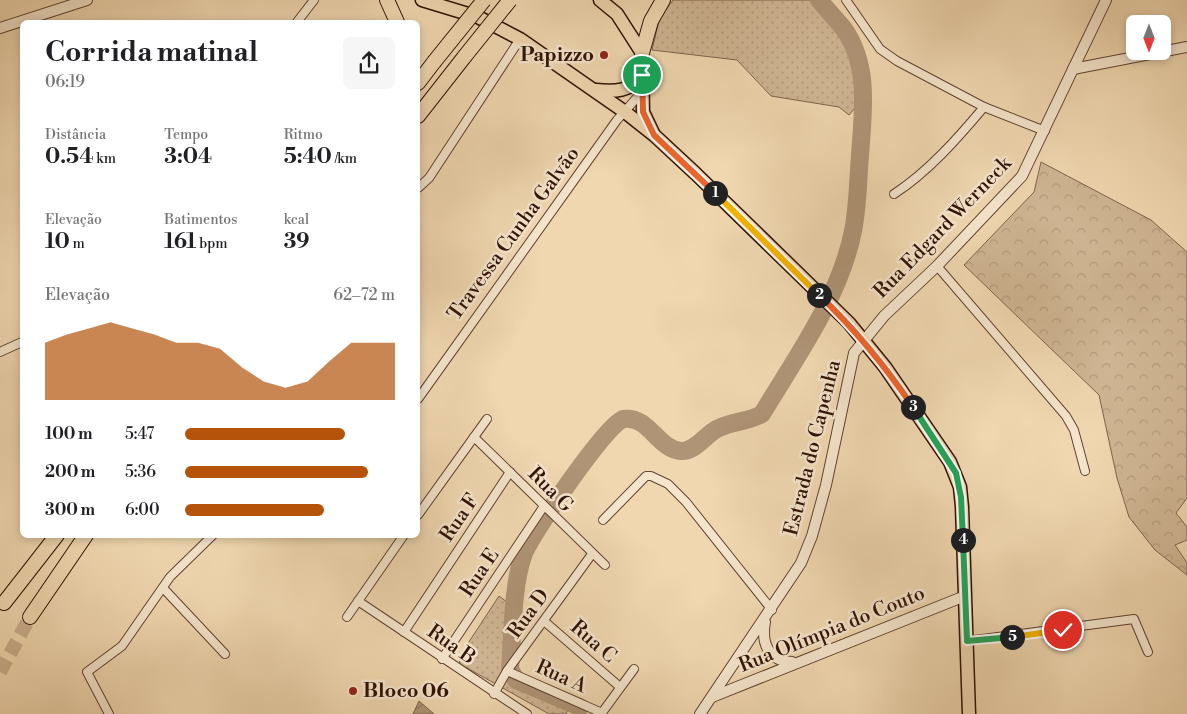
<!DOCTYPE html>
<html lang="pt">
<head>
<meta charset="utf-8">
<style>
  body { margin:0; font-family:"Libre Bodoni",serif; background:#f6f6f6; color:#202124; height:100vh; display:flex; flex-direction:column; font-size:19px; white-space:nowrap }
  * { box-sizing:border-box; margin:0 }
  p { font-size:16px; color:#757577 }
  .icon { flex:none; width:28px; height:28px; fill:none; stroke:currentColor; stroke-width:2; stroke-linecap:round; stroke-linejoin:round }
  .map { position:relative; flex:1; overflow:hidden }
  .details { position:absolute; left:20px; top:20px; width:400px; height:518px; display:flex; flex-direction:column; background:#fff; border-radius:8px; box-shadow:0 2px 8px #0003 }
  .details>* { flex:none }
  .needle { width:32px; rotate:180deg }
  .controls { position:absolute; left:1126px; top:15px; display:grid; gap:10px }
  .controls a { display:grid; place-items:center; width:45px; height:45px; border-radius:8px; background:#fff; box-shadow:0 2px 8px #0003; font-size:25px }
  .pin { position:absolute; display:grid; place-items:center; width:42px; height:42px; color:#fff; margin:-21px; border:2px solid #fff; border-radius:50%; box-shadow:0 1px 5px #0007 }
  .km { position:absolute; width:25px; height:25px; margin:-12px; border-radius:50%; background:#222; color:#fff; font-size:14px; line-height:25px; text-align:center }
  .round { display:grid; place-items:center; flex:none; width:52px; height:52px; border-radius:8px; background:#f6f6f6 }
  .summary { display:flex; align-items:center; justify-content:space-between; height:85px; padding:0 25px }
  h1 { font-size:28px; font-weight:700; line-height:38px }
  .figures { display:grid; grid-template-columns:repeat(3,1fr); gap:8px; height:85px; padding:5px 25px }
  .figures div { display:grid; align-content:center }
  .figures b { font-size:21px; font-weight:700 }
  .figures small { font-size:14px; font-weight:400 }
  .figures p { font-size:14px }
  .chart { height:140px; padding:10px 25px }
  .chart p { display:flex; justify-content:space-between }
  .chart svg { width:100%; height:90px; margin-top:5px; fill:#b45309; opacity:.7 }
  ul { padding:0 25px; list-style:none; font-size:16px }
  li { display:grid; grid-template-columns:80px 60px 1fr; align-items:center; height:38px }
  li i { height:12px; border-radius:6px; background:#b45309 }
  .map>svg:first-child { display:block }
  .grass { fill:url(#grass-dots); stroke:#80634c }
  .forest { fill:url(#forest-crowns); stroke:#80634c }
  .water { fill:url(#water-waves); stroke:#7c6049 }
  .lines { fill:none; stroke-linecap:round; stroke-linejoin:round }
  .river { stroke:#af9476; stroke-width:18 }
  .motorway-tunnel { stroke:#caaf8e; stroke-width:14; stroke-dasharray:14 7; stroke-linecap:butt }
  .minor-casing { stroke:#604230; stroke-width:10 }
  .tertiary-casing { stroke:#604230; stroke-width:12 }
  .primary-casing { stroke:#301105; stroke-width:15 }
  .motorway-casing { stroke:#301105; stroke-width:16 }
  .minor { stroke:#f5e5cc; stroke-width:8 }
  .tertiary { stroke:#f5e5cc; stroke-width:10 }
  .primary { stroke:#f0d7b0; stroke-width:12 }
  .motorway { stroke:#f0d7b0; stroke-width:14 }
  .motorway-bridge-casing { stroke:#301105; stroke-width:16; stroke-linecap:butt }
  .motorway-bridge { stroke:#f0d7b0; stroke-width:14 }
  .split-1-casing { stroke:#fff; stroke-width:10 }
  .split-2-casing { stroke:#fff; stroke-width:10 }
  .split-3-casing { stroke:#fff; stroke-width:10 }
  .split-4-casing { stroke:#fff; stroke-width:10 }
  .split-5-casing { stroke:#fff; stroke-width:10 }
  .split-6-casing { stroke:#fff; stroke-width:10 }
  .split-1 { stroke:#f0652b; stroke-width:6 }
  .split-2 { stroke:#f5b400; stroke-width:6 }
  .split-3 { stroke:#f0652b; stroke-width:6 }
  .split-4 { stroke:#22a559; stroke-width:6 }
  .split-5 { stroke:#22a559; stroke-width:6 }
  .split-6 { stroke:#f5b400; stroke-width:6 }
  .poi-dot { fill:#8f2418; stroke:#f5e5cc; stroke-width:2 }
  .labels { text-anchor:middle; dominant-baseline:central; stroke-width:5; stroke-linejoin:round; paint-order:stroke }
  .poi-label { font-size:20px; font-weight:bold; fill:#301105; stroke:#f5e5cc; text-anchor:end }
  .street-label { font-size:20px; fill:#301105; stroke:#f5e5cc }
</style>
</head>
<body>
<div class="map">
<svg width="1187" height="714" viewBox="0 0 1187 714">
  <defs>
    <pattern id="grass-dots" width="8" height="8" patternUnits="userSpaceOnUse" patternTransform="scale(1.25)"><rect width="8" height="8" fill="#cfb593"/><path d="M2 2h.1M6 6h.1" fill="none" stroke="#b29b7d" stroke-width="1.8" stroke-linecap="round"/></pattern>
    <pattern id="forest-crowns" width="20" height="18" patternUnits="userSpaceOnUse" patternTransform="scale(1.25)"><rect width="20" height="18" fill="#cfb593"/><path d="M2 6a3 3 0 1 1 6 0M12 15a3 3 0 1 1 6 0" fill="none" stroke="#b29b7d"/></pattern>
    <pattern id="water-waves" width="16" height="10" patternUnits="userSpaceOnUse" patternTransform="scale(1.25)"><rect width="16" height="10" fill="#af9476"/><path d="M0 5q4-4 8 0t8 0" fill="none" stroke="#8f775f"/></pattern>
  </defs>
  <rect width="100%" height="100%" fill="#f0d7b0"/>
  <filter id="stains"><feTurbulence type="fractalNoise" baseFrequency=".004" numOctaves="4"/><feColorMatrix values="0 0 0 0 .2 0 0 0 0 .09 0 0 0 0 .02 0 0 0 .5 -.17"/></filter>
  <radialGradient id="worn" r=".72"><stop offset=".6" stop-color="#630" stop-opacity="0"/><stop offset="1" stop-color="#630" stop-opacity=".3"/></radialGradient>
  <g class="grass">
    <path d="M673,0H817L849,37L865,96L849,115L839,107L771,96L737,60L652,50L660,17Z"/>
    <path d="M499,596L520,612L523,621L513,643L511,675L569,707L566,714H549L460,664L459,657Z"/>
  </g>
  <path class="forest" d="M1041,162L1151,220L1187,252V498L1176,513L1187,527V540L1175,545L1187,563V575L1155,550L1129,517L1117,478L1099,395L964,265L1034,192Z"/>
  <path class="water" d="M419,701L434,714H413Z"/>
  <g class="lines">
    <path class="river" d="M580,707L516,680L510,669C513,634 512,588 523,556C529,537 608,422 623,419C649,415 657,449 681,451C696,452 706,433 719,428C733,421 748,422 762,414C796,357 840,297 853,231C858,206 858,179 860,155C863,112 870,66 844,29C836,19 827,10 819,0"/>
    <path class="motorway-tunnel" d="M0,672L30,617"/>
    <g class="minor-casing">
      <g id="minor">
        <path d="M846,0L880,49L897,61L984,107L1045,131"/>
        <path d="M297,22L314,0"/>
        <path d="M418,188L429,178L520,39"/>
        <path d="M894,194C928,172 958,138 984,107"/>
        <path d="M937,266L1066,416L1074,430L1085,471"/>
        <path d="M0,352L22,342"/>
        <path d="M418,399L617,120L642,92"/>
        <path d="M474,437L605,565"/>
        <path d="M418,515L487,419"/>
        <path d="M603,520L646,476H651L668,484L686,502L772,610"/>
        <path d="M164,589L225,654"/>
        <path d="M358,601L527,714"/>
        <path d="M347,617L404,535"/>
        <path d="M544,621L620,687"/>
        <path d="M404,632L510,472"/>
        <path d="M967,641L1134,619L1148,652"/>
        <path d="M442,659L544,506"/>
        <path d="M507,671L602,713"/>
        <path d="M494,694L507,671L592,554"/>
        <path d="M109,714L87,672L122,646L170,577L213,535"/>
        <path d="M601,714L634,669"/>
      </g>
    </g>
    <g class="tertiary-casing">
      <g id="tertiary">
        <path d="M0,28L87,0"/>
        <path d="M1073,69L1187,47"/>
        <path d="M765,622C761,644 769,661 792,662"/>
        <path d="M712,697L965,596"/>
        <path d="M700,714L801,563L812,536L826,485L854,353L884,316L937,266L1022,176L1106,0"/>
      </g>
    </g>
    <g class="primary-casing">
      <g id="primary">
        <path d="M422,0L478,17L520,39L625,112L654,135L696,174L849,323L885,367L950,462L960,487L962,507L969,714"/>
        <path d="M600,0L617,14L642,53L643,112L653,133"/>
        <path d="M596,90C613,92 632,92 642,75"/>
      </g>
    </g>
    <g class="motorway-casing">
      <g id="motorway">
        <path d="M387,0L397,22"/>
        <path d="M642,53L651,21L663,0"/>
        <path d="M418,83L434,62"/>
        <path d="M418,116L465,56"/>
        <path d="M4,603L57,535"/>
        <path d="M30,617L86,535"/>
      </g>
    </g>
    <use href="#minor" class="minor"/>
    <use href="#tertiary" class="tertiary"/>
    <use href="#primary" class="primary"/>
    <use href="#motorway" class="motorway"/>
    <g class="motorway-bridge-casing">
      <g id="motorway-bridge">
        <path d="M465,56L510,0"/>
        <path d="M434,62L484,0"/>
      </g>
    </g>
    <use href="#motorway-bridge" class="motorway-bridge"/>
  </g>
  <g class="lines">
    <g class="split-1-casing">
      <path id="split-1" d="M642,75L643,112L654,135L715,193"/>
    </g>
    <g class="split-2-casing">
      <path id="split-2" d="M715,193L819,295"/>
    </g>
    <g class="split-3-casing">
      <path id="split-3" d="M819,295C855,329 885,366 913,407"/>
    </g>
    <g class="split-4-casing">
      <path id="split-4" d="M913,407L956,473L961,497L963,540"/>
    </g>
    <g class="split-5-casing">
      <path id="split-5" d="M963,540L967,641L1012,637"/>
    </g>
    <g class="split-6-casing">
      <path id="split-6" d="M1012,637L1063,630"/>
    </g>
    <use href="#split-1" class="split-1"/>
    <use href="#split-2" class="split-2"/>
    <use href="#split-3" class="split-3"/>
    <use href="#split-4" class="split-4"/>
    <use href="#split-5" class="split-5"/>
    <use href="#split-6" class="split-6"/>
  </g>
  <g class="poi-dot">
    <circle cx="604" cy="55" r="5"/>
    <circle cx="353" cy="691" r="5"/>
  </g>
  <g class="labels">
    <g class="poi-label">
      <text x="594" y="55">Papizzo</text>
      <text x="363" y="691" text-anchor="start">Bloco 06</text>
    </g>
    <g class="street-label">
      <text transform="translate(943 228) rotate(-46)">Rua Edgard Werneck</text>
      <text transform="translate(514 234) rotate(-54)">Travessa Cunha Galvão</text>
      <text transform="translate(813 448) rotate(-76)">Estrada do Capenha</text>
      <text transform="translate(550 490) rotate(45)">Rua G</text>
      <text transform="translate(460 518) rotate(-56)">Rua F</text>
      <text transform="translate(480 573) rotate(-56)">Rua E</text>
      <text transform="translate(529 614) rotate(-54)">Rua D</text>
      <text transform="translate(832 630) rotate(-22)">Rua Olímpia do Couto</text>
      <text transform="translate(593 642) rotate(41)">Rua C</text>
      <text transform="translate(451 645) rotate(35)">Rua B</text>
      <text transform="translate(561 677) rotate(24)">Rua A</text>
    </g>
  </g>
  <rect width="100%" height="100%" filter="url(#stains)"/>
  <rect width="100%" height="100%" fill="url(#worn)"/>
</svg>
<div class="controls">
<a><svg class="needle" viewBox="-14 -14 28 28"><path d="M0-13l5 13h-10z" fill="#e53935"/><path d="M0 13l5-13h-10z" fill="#757577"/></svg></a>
</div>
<div class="pin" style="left:642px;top:75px;background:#1e9e55"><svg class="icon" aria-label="arrive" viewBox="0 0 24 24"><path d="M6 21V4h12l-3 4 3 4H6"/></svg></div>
<div class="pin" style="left:1063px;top:630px;background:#d93025"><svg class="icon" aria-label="check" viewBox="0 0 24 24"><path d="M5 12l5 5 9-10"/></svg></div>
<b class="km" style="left:715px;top:193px">1</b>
<b class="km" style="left:819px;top:295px">2</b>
<b class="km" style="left:913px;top:407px">3</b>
<b class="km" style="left:963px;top:540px">4</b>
<b class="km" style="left:1012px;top:637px">5</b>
<section class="details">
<div class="summary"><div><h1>Corrida matinal</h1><p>06:19</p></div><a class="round"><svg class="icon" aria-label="share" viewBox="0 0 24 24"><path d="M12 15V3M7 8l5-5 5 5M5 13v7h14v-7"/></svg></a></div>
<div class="figures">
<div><p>Distância</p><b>0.54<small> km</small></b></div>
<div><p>Tempo</p><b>3:04</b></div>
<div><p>Ritmo</p><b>5:40<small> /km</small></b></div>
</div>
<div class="figures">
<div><p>Elevação</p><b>10<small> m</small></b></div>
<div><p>Batimentos</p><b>161<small> bpm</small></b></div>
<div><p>kcal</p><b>39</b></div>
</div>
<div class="chart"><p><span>Elevação</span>62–72 m</p>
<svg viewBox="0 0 160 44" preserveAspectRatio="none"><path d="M0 44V16L10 12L20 9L30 6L40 9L50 12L60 16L70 16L80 19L90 28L100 35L110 38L120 35L130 25L140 16L150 16L160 16V44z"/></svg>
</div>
<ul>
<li><b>100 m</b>5:47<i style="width:76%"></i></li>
<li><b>200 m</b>5:36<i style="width:87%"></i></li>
<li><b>300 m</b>6:00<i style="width:66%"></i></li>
</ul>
</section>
</div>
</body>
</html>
